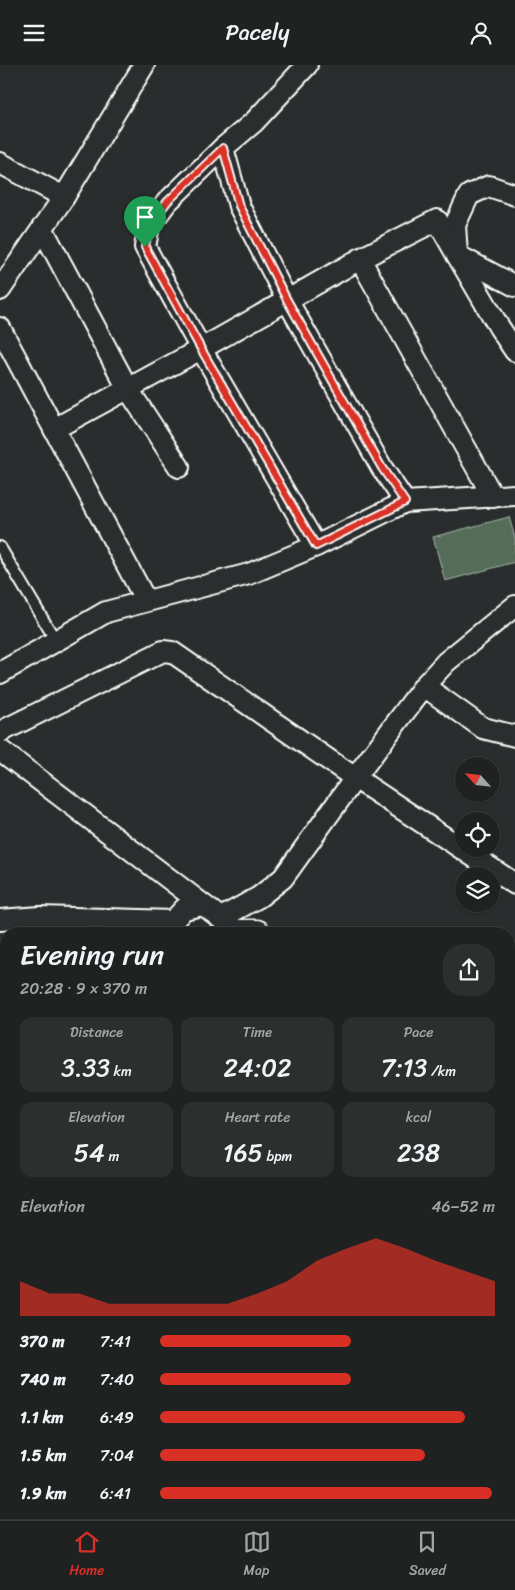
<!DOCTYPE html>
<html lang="en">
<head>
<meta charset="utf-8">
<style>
  body { margin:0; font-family:Sriracha,sans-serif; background:#2d2f2f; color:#f1f3f6; height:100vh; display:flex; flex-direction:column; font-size:19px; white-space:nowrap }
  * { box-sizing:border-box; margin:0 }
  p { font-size:16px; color:#a2a4a5 }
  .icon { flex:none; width:28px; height:28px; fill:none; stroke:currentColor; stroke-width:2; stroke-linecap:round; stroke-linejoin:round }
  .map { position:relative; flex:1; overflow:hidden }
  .panel { position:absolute; left:0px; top:862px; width:515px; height:592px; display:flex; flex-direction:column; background:#202222; border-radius:20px 20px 0 0; box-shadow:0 1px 4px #0004,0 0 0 1px #3d3f40 }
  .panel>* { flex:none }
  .needle { width:32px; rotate:297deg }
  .buttons { position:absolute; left:455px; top:692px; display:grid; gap:10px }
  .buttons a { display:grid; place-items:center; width:45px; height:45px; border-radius:50%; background:#202222; box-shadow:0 1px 4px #0004,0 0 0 1px #3d3f40; font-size:25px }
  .pin { position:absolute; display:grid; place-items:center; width:42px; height:42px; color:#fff; margin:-51px -21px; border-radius:50% 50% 50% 0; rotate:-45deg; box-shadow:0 0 5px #0007 }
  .pin .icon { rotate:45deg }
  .round { display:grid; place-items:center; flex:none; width:52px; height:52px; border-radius:20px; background:#2d2f2f }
  .head { display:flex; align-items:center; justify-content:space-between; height:85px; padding:0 20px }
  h1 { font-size:28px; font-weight:600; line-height:38px }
  .stats { display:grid; grid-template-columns:repeat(3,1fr); gap:8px; height:85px; padding:5px 20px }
  .stats div { display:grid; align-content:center; border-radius:12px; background:#2d2f2f; text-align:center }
  .stats b { font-size:25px; font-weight:600 }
  .stats small { font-size:14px; font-weight:400 }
  .stats p { font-size:14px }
  .chart { height:140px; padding:10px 20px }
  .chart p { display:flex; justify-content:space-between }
  .chart svg { width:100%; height:90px; margin-top:5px; fill:#d93025; opacity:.7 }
  ul { padding:0 20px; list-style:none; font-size:16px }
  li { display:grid; grid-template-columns:80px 60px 1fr; align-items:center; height:38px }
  li i { height:12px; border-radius:6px; background:#d93025 }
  header { display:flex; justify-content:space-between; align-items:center; height:65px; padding:0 20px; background:#202222; font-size:22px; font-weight:600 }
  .dock { display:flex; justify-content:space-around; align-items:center; height:70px; border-top:1px solid #3d3f40; background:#202222; font-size:14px; color:#a2a4a5 }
  .dock a { display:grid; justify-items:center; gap:2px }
  .dock .active { color:#d93025 }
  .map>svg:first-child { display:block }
  .built { fill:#3f3e3a }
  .green { fill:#546c58; stroke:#aab6ac }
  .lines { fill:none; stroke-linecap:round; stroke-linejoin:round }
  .service-casing { stroke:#fff; stroke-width:14 }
  .minor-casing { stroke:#fff; stroke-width:24 }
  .primary-casing { stroke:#fff; stroke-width:31 }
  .service { stroke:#2a2d2e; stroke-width:10 }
  .minor { stroke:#2a2d2e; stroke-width:20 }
  .primary { stroke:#2a2d2e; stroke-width:28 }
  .route-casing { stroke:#fff; stroke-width:10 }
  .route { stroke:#d93025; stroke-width:6 }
</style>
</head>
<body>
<header><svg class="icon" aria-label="menu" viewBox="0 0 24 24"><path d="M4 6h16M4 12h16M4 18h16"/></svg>Pacely<svg class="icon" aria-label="person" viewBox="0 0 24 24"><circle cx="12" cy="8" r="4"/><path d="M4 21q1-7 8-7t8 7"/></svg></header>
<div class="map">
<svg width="515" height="1455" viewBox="0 0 515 1455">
  <rect width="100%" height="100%" fill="#2a2d2e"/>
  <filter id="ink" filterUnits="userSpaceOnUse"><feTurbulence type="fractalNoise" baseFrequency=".02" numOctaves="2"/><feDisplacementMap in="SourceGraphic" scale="10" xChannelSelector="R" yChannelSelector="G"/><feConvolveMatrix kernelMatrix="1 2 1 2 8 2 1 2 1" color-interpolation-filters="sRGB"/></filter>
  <g filter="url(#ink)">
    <path class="built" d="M515,1251V1389L509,1385V1261Z"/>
    <path class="green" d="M509,452L515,473V497L445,516L433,472Z"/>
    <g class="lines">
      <g class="service-casing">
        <path id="service" d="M0,482L56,576"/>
      </g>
      <g class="minor-casing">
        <g id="minor">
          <path d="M307,0L254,57L223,83L239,141L287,235L382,403L405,437"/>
          <path d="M223,83L167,137L149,161L145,182L201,284L316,481"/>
          <path d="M0,98L64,132"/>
          <path d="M515,130L489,121L469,130L455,160L457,190L499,262L515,286"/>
          <path d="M42,163L128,324L179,402"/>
          <path d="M360,194L437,155L457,190L515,221"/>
          <path d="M0,225L64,132L144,0"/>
          <path d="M0,263L146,536"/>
          <path d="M54,364L201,284L360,194L493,432"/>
          <path d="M0,608L106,547L249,509L316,481L405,437L515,430"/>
          <path d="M424,621L483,663L515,671"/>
          <path d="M0,667L163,586L172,587L355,713L515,819"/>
          <path d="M0,685L231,861"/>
          <path d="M221,853L259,832L283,813L355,713L424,621L446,597L515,541"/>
          <path d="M0,855L40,852L173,856L184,844L202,840"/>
          <path d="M0,1016L6,1021"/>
          <path d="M509,1033L515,1038"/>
          <path d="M0,1073L6,1078"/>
          <path d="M0,1152L6,1143"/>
          <path d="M509,1157L515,1161"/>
          <path d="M509,1244L515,1235"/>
          <path d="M0,1315L6,1321"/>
          <path d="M509,1398L515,1402"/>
          <path d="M207,1449L213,1455"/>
          <path d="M508,1455L515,1445"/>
        </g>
      </g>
      <g class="primary-casing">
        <g id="primary">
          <path d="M238,869H257"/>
          <path d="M509,909L515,907"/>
          <path d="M0,1349L6,1345"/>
        </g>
      </g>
      <use href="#service" class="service"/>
      <use href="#minor" class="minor"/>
      <use href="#primary" class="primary"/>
    </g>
  </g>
  <g class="lines" filter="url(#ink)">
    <g class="route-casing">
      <path id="route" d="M223,83L239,141L287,235L382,403L405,437L316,481L201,284L145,182L149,161L167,137Z"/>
    </g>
    <use href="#route" class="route"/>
  </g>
</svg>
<div class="buttons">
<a><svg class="needle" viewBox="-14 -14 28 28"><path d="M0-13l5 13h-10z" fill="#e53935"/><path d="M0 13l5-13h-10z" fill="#a2a4a5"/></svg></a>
<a><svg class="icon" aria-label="locate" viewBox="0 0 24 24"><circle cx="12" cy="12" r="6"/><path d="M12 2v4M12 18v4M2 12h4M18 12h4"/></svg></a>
<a><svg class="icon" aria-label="layers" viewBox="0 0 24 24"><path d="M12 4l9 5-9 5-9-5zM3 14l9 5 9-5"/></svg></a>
</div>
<div class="pin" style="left:145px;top:182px;background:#1e9e55"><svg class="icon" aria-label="arrive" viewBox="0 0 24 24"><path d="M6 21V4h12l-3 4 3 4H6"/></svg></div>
<section class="panel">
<div class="head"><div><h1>Evening run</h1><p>20:28 · 9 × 370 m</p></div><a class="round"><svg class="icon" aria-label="share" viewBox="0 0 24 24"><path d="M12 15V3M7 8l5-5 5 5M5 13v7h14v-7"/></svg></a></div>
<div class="stats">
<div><p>Distance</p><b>3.33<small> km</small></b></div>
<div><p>Time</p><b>24:02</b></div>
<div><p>Pace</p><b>7:13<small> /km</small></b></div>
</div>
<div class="stats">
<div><p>Elevation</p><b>54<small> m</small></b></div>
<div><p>Heart rate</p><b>165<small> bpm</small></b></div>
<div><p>kcal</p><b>238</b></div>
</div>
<div class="chart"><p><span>Elevation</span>46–52 m</p>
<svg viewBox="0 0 160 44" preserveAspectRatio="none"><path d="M0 44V27L10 33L20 33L30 38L40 38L50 38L60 38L70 38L80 33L90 27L100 17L110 11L120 6L130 11L140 17L150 22L160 27V44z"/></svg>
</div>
<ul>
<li><b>370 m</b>7:41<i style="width:57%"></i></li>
<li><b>740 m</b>7:40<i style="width:57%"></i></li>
<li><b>1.1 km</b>6:49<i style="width:91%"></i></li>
<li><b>1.5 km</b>7:04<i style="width:79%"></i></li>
<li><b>1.9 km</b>6:41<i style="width:99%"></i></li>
</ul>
</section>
</div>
<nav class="dock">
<a class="active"><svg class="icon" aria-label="home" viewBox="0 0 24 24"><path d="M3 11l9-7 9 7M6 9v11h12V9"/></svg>Home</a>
<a><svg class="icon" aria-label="map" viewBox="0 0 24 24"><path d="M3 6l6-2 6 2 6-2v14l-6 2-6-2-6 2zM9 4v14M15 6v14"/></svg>Map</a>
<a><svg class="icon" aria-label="saved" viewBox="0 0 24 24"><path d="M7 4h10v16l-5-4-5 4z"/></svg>Saved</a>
</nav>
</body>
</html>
